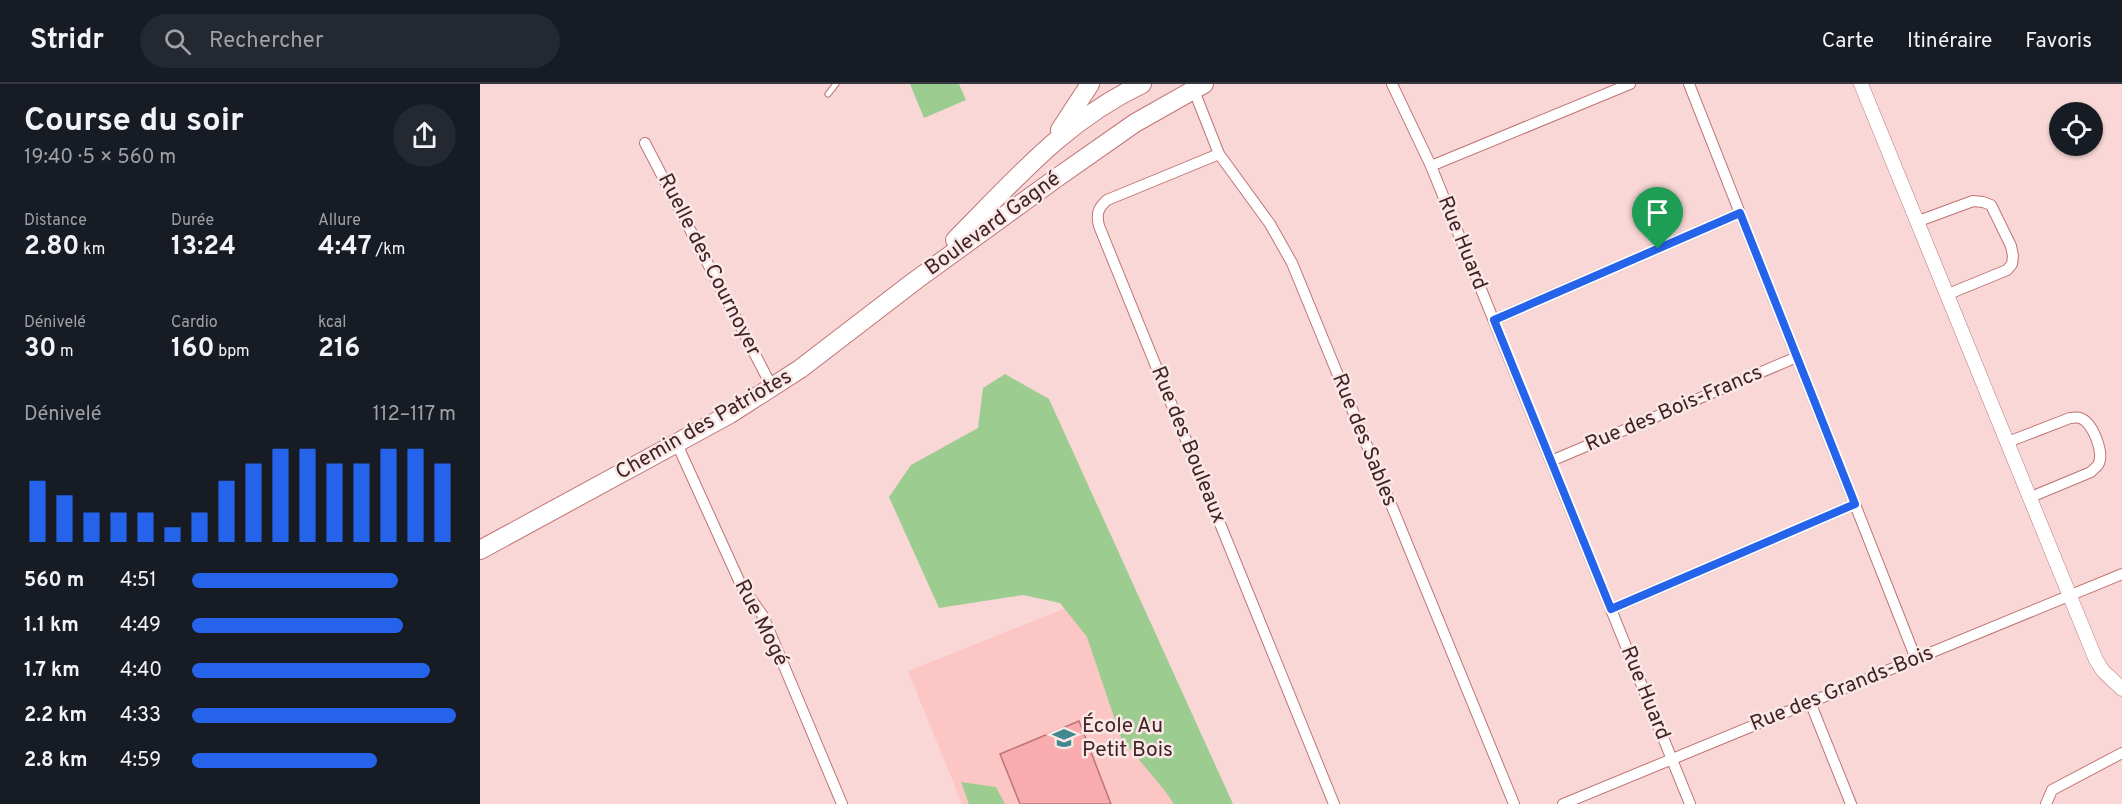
<!DOCTYPE html>
<html lang="fr">
<head>
<meta charset="utf-8">
<style>
  body { margin:0; font-family:Overpass,sans-serif; background:#242831; color:#f1f3f6; height:100vh; display:flex; flex-direction:column; font-size:22px; white-space:nowrap }
  * { box-sizing:border-box; margin:0 }
  p { font-size:20px; color:#9ea1a6 }
  .icon { flex:none; width:33px; height:33px; fill:none; stroke:currentColor; stroke-width:2; stroke-linecap:round; stroke-linejoin:round }
  .map { position:relative; flex:1; overflow:hidden }
  .panel { display:flex; flex-direction:column; background:#171b24; width:480px }
  .panel>* { flex:none }
  .controls { position:absolute; left:1569px; top:18px; display:grid; gap:12px }
  .controls a { display:grid; place-items:center; width:54px; height:54px; border-radius:50%; background:#171b24; box-shadow:0 2px 4px #0004; font-size:30px }
  .pin { position:absolute; display:grid; place-items:center; width:51px; height:51px; color:#fff; margin:-62px -26px; border-radius:50% 50% 50% 0; rotate:-45deg; box-shadow:0 0 6px #0007 }
  .pin .icon { rotate:45deg }
  .round { display:grid; place-items:center; flex:none; width:63px; height:63px; border-radius:32px; background:#242831 }
  .head { display:flex; align-items:center; justify-content:space-between; height:102px; padding:0 24px }
  h1 { font-size:33px; font-weight:700; line-height:45px }
  .figures { display:grid; grid-template-columns:repeat(3,1fr); gap:9px; height:102px; padding:6px 24px }
  .figures div { display:grid; align-content:center }
  .figures b { font-size:26px; font-weight:700 }
  .figures small { font-size:16px; font-weight:400 }
  .figures p { font-size:16px }
  .chart { height:168px; padding:12px 24px }
  .chart p { display:flex; justify-content:space-between }
  .chart svg { width:100%; height:108px; margin-top:6px; stroke:#2563eb; stroke-width:6 }
  ul { padding:0 24px; list-style:none; font-size:20px }
  li { display:grid; grid-template-columns:96px 72px 1fr; align-items:center; height:45px }
  li i { height:15px; border-radius:8px; background:#2563eb }
  header { display:flex; align-items:center; gap:36px; box-sizing:border-box; height:84px; padding:0 30px; background:#171b24; border-bottom:2px solid #363941 }
  header strong { font-size:28px }
  nav { display:flex; gap:33px; margin-inline-start:auto; font-size:21px }
  .search { width:420px; height:54px; background:#242831; display:flex; align-items:center; gap:15px; box-sizing:border-box; padding:0 21px; border-radius:33px; color:#9ea1a6; font-size:22px }
  main { display:flex; flex:1; min-height:0 }
  .map>svg:first-child { display:block }
  .built { fill:#fcc6c5 }
  .green { fill:#9dcc90 }
  .building { fill:#f9acad; stroke:#bf7475; stroke-width:1.5 }
  .lines { fill:none; stroke-linecap:round; stroke-linejoin:round }
  .service-casing { stroke:#bf7476; stroke-width:7 }
  .minor-casing { stroke:#bf7476; stroke-width:12 }
  .tertiary-casing { stroke:#bf7476; stroke-width:15 }
  .primary-casing { stroke:#bf7476; stroke-width:20 }
  .service { stroke:#fff; stroke-width:5 }
  .minor { stroke:#fff; stroke-width:10 }
  .tertiary { stroke:#fff; stroke-width:14 }
  .primary { stroke:#fff; stroke-width:18 }
  .route-casing { stroke:#fff; stroke-width:12 }
  .route { stroke:#2563eb; stroke-width:8 }
  .labels { text-anchor:middle; dominant-baseline:central; stroke-width:5; stroke-linejoin:round; paint-order:stroke }
  .street-label { font-size:21px; fill:#422324; stroke:#fae8e8 }
  .poi-label { font-size:21px; fill:#422324; stroke:#fae8e8; text-anchor:start }
</style>
</head>
<body>
<header>
<strong>Stridr</strong>
<div class="search"><svg class="icon" aria-label="search" viewBox="0 0 24 24"><circle cx="10" cy="10" r="6"/><path d="M15 15l6 6"/></svg>Rechercher</div>
<nav><a>Carte</a><a>Itinéraire</a><a>Favoris</a></nav>
</header>
<main>
<section class="panel">
<div class="head"><div><h1>Course du soir</h1><p>19:40 · 5 × 560 m</p></div><a class="round"><svg class="icon" aria-label="share" viewBox="0 0 24 24"><path d="M12 15V3M7 8l5-5 5 5M5 13v7h14v-7"/></svg></a></div>
<div class="figures">
<div><p>Distance</p><b>2.80<small> km</small></b></div>
<div><p>Durée</p><b>13:24</b></div>
<div><p>Allure</p><b>4:47<small> /km</small></b></div>
</div>
<div class="figures">
<div><p>Dénivelé</p><b>30<small> m</small></b></div>
<div><p>Cardio</p><b>160<small> bpm</small></b></div>
<div><p>kcal</p><b>216</b></div>
</div>
<div class="chart"><p><span>Dénivelé</span>112–117 m</p>
<svg viewBox="0 0 160 44" preserveAspectRatio="none"><path d="M5 44V19M15 44V25M25 44V32M35 44V32M45 44V32M55 44V38M65 44V32M75 44V19M85 44V12M95 44V6M105 44V6M115 44V12M125 44V12M135 44V6M145 44V6M155 44V12"/></svg>
</div>
<ul>
<li><b>560 m</b>4:51<i style="width:78%"></i></li>
<li><b>1.1 km</b>4:49<i style="width:80%"></i></li>
<li><b>1.7 km</b>4:40<i style="width:90%"></i></li>
<li><b>2.2 km</b>4:33<i style="width:100%"></i></li>
<li><b>2.8 km</b>4:59<i style="width:70%"></i></li>
</ul>
</section>
<div class="map">
<svg width="1642" height="720" viewBox="0 0 1642 720">
  <rect width="100%" height="100%" fill="#f8d7d6"/>
  <path class="built" d="M651,498L740,720H482L428,587Z"/>
  <g class="green">
    <path d="M430,0H479L486,16L444,34Z"/>
    <path d="M525,290L569,315L753,720H694L685,707L641,654L607,553L580,519L543,511L459,524L409,413L431,381L498,344L503,304Z"/>
    <path d="M481,698L516,703L525,720H489Z"/>
  </g>
  <path class="building" d="M599,637L631,720H540L520,670Z"/>
  <g class="lines">
    <g class="service-casing">
      <path id="service" d="M348,10L356,0"/>
    </g>
    <g class="minor-casing">
      <g id="minor">
        <path d="M912,0L951,82L1210,720"/>
        <path d="M1209,0L1436,575"/>
        <path d="M713,4L739,70L790,140L812,179L1034,720"/>
        <path d="M165,59L292,303"/>
        <path d="M739,70L627,116C618,124 616,130 619,142L854,720"/>
        <path d="M951,82L1150,0"/>
        <path d="M1436,138L1493,117L1503,118L1511,121L1531,162L1533,172L1532,180L1527,186L1466,211"/>
        <path d="M1014,236L1260,129"/>
        <path d="M1528,358L1590,334C1593,334 1597,333 1600,334C1613,338 1625,370 1618,381C1617,383 1612,386 1611,388L1551,413"/>
        <path d="M197,360L261,501L283,532L362,720"/>
        <path d="M1071,377L1317,273"/>
        <path d="M1131,525L1375,420"/>
        <path d="M1330,618L1371,720"/>
        <path d="M1083,720L1642,490"/>
        <path d="M1566,720L1572,706L1642,669"/>
      </g>
    </g>
    <g class="tertiary-casing">
      <path id="tertiary" d="M1381,0L1616,576L1623,587L1642,605"/>
    </g>
    <g class="primary-casing">
      <g id="primary">
        <path d="M580,46L610,0"/>
        <path d="M475,156C534,97 584,37 662,0"/>
        <path d="M0,466L250,330L320,285L436,196L575,95L655,39L724,0"/>
      </g>
    </g>
    <use href="#service" class="service"/>
    <use href="#minor" class="minor"/>
    <use href="#tertiary" class="tertiary"/>
    <use href="#primary" class="primary"/>
  </g>
  <g class="lines">
    <g class="route-casing">
      <path id="route" d="M1260,129L1375,420L1131,525L1014,236Z"/>
    </g>
    <use href="#route" class="route"/>
  </g>
  <defs>
    <g id="school-bare" transform="scale(1.8)"><path d="M0-5L7-2L0 1L-7-2ZM-4 1L0 2.5L4 1V4Q0 6-4 4Z" fill="#40888b" stroke="#fae8e8" stroke-width="2.5" paint-order="stroke"/></g>
  </defs>
  <g fill-rule="evenodd">
    <use href="#school-bare" x="584" y="654"/>
  </g>
  <g class="labels">
    <g class="street-label">
      <text transform="translate(513 140) rotate(-36)">Boulevard Gagné</text>
      <text transform="translate(982 159) rotate(68)">Rue Huard</text>
      <text transform="translate(229 181) rotate(63)">Ruelle des Cournoyer</text>
      <text transform="translate(1194 325) rotate(-23)">Rue des Bois-Francs</text>
      <text transform="translate(224 341) rotate(-30)">Chemin des Patriotes</text>
      <text transform="translate(884 356) rotate(68)">Rue des Sables</text>
      <text transform="translate(708 361) rotate(68)">Rue des Bouleaux</text>
      <text transform="translate(281 539) rotate(63)">Rue Mogé</text>
      <text transform="translate(1362 605) rotate(-22)">Rue des Grands-Bois</text>
      <text transform="translate(1165 609) rotate(68)">Rue Huard</text>
    </g>
    <g class="poi-label">
      <text x="602" y="642">École Au<tspan x="602" dy="24">Petit Bois</tspan></text>
    </g>
  </g>
</svg>
<div class="controls">
<a><svg class="icon" aria-label="locate" viewBox="0 0 24 24"><circle cx="12" cy="12" r="6"/><path d="M12 2v4M12 18v4M2 12h4M18 12h4"/></svg></a>
</div>
<div class="pin" style="left:1178px;top:165px;background:#1e9e55"><svg class="icon" aria-label="arrive" viewBox="0 0 24 24"><path d="M6 21V4h12l-3 4 3 4H6"/></svg></div>
</div>
</main>
</body>
</html>
